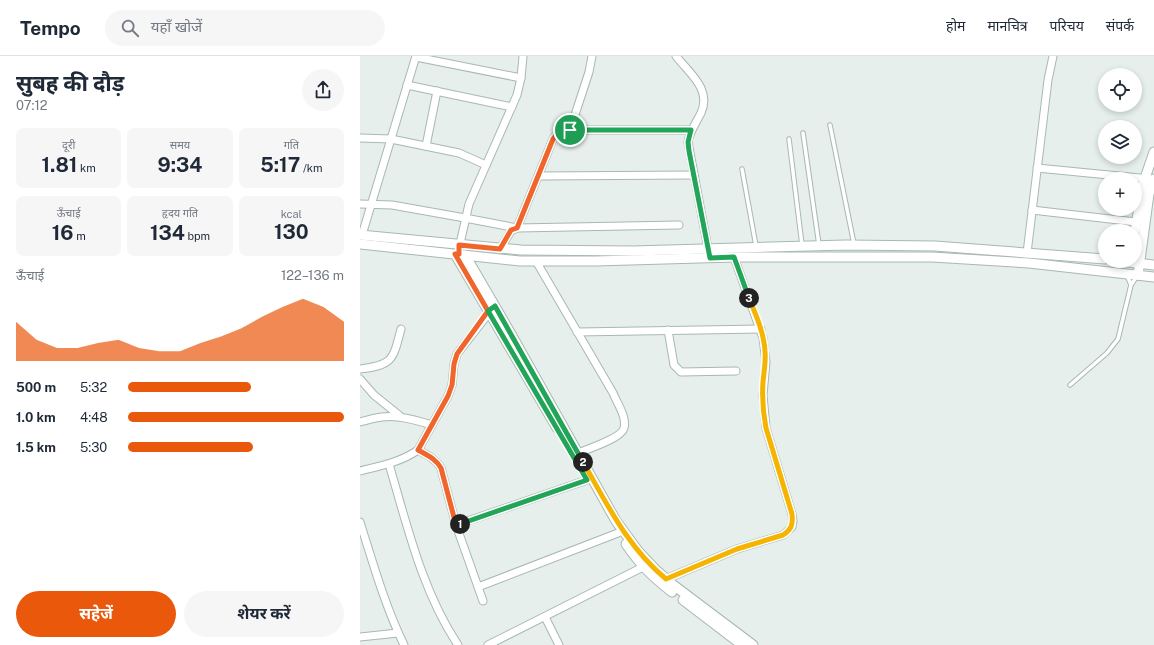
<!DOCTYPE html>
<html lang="hi">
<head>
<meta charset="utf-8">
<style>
  body { margin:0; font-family:"Public Sans","Noto Sans Devanagari",sans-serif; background:#f6f6f7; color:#1f2937; height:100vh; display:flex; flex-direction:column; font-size:15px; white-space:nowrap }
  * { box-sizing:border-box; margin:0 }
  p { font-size:13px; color:#747a83 }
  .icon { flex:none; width:22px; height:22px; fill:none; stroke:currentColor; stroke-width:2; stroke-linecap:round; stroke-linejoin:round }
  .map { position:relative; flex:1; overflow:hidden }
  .details { display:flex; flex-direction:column; background:#fff; width:360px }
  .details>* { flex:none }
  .controls { position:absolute; left:738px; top:12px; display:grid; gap:8px }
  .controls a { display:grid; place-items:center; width:44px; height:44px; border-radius:50%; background:#fff; box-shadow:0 2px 6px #0003; font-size:20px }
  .pin { position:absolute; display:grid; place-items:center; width:34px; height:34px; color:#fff; margin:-17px; border:2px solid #fff; border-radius:50%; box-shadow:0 1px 4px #0007 }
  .km { position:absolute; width:20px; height:20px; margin:-10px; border-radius:50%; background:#222; color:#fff; font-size:11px; line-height:20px; text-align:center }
  .round { display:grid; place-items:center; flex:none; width:42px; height:42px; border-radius:21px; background:#f6f6f7 }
  .overview { display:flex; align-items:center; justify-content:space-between; height:68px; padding:0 16px }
  h1 { font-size:22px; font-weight:700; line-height:30px }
  .metrics { display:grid; grid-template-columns:repeat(3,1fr); gap:6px; height:68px; padding:4px 16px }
  .metrics div { display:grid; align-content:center; border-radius:8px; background:#f6f6f7; text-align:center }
  .metrics b { font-size:20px; font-weight:700 }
  .metrics small { font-size:11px; font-weight:400 }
  .metrics p { font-size:11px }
  .chart { height:112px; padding:8px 16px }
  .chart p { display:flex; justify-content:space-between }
  .chart svg { width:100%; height:72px; margin-top:4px; fill:#ea580c; opacity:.7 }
  .primary-button { display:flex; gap:8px; margin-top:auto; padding:8px 16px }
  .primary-button a { flex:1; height:46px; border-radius:24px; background:#ea580c; color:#fff; font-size:16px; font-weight:700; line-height:46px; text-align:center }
  .primary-button a+a { background:#f6f6f7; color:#1f2937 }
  ul { padding:0 16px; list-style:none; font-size:13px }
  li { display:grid; grid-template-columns:64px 48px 1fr; align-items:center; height:30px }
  li i { height:10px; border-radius:5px; background:#ea580c }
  header { display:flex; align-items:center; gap:24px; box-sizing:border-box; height:56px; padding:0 20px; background:#fff; border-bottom:1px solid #e0e1e3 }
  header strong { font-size:19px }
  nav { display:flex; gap:22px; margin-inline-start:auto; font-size:14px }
  .search { width:280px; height:36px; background:#f6f6f7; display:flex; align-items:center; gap:10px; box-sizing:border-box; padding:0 14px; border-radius:22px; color:#747a83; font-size:15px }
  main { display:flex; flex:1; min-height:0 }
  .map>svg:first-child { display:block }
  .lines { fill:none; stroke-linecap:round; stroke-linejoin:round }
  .service-casing { stroke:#a8b8b2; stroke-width:5.5 }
  .minor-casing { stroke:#a8b8b2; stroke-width:9 }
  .tertiary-casing { stroke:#a8b8b2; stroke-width:11 }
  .service { stroke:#fff; stroke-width:3.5 }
  .minor { stroke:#fff; stroke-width:7 }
  .tertiary { stroke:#fff; stroke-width:9 }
  .split-1-casing { stroke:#fff; stroke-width:8 }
  .split-2-casing { stroke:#fff; stroke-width:8 }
  .split-3-casing { stroke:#fff; stroke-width:8 }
  .split-4-casing { stroke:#fff; stroke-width:8 }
  .split-1 { stroke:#f0652b; stroke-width:5 }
  .split-2 { stroke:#22a559; stroke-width:5 }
  .split-3 { stroke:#f5b400; stroke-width:5 }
  .split-4 { stroke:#22a559; stroke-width:5 }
</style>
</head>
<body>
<header>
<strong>Tempo</strong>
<div class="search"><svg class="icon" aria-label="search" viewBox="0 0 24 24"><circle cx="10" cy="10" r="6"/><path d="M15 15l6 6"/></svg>यहाँ खोजें</div>
<nav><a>होम</a><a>मानचित्र</a><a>परिचय</a><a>संपर्क</a></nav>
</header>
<main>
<section class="details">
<div class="overview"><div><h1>सुबह की दौड़</h1><p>07:12</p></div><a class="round"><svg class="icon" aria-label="share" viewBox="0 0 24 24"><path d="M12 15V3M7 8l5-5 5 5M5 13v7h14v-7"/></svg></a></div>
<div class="metrics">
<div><p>दूरी</p><b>1.81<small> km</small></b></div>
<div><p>समय</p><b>9:34</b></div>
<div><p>गति</p><b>5:17<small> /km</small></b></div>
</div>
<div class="metrics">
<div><p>ऊँचाई</p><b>16<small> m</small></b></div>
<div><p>हृदय गति</p><b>134<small> bpm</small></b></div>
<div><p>kcal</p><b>130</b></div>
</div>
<div class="chart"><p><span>ऊँचाई</span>122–136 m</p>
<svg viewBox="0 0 160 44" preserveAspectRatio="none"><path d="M0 44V20L10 31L20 36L30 36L40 33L50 31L60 36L70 38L80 38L90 33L100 29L110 24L120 17L130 11L140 6L150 11L160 20V44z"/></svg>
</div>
<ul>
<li><b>500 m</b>5:32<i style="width:57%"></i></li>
<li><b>1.0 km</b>4:48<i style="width:100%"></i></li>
<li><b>1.5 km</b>5:30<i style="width:58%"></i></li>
</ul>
<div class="primary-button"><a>सहेजें</a><a>शेयर करें</a></div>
</section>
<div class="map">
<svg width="794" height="589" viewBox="0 0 794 589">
  <rect width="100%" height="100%" fill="#e6efeb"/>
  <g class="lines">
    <g class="service-casing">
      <g id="service">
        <path d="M470,69L494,188"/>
        <path d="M443,77L459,189"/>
        <path d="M429,83L442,189"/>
        <path d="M382,113L396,190"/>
        <path d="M767,219L771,229L777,220"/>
        <path d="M710,329L747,297L758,283L771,229"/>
      </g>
    </g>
    <g class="minor-casing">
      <g id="minor">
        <path d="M316,0C329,17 352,33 341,57C336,67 330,75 328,86L349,198"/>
        <path d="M56,1L161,22"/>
        <path d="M47,29L152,51"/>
        <path d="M210,74L229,16L232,0"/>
        <path d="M0,82L31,83L99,97L126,109"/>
        <path d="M66,90L77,35"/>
        <path d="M677,112L790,123"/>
        <path d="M178,120L334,119"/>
        <path d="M0,148L32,149L105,162L157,172L319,169"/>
        <path d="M672,154L776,166"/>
        <path d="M2,179L56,0"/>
        <path d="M99,192L109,148L157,39L161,22L163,0"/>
        <path d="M140,193L151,175L157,172L193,83C198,76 201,75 210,74H331"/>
        <path d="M667,197L688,24L693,0"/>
        <path d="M176,205L253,337C257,347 267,361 264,372C262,382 228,393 218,397"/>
        <path d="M308,274L314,309L321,316L376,315"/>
        <path d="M217,276L401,273"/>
        <path d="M0,313C33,309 33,304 41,273"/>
        <path d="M0,323L14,339L40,360"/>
        <path d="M0,366C7,364 15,362 22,361C39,359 55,364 72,369"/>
        <path d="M58,394C67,399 76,403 81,412L96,469L123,545"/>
        <path d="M29,408C47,469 62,535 98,589"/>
        <path d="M0,415C20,410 41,406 58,394L88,340L92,329L94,308L97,298L132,253"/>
        <path d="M0,466C13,507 25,550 44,589"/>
        <path d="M96,469L227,424"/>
        <path d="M306,523L377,493L423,479L432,471L433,465L432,458L406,372L403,339L406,306L403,282L374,201"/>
        <path d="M118,531L258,477"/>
        <path d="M185,561L199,589"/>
        <path d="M0,581L38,577"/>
        <path d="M128,589L283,511"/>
      </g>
    </g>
    <g class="tertiary-casing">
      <g id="tertiary">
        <path d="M775,175L783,128L794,96"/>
        <path d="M0,179L161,194L273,195L486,189L575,190L745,203"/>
        <path d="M0,188L160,205H236L374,201H572L669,207L794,221"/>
        <path d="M95,198L197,372"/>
        <path d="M105,199L151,278L256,465L278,495L297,515L312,528L393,589"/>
        <path d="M759,205L794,209"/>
        <path d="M778,219L789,138L794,123"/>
        <path d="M266,488C281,510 292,520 312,536"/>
        <path d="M323,544L382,589"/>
      </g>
    </g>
    <use href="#service" class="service"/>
    <use href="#minor" class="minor"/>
    <use href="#tertiary" class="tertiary"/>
  </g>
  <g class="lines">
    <g class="split-1-casing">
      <path id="split-1" d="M100,468L96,469L81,412C76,403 67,399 58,394L88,340L92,329L94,308L97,298L128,255L95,198H99V189L140,193L151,174L157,172L193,83C198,76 201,75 210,74"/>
    </g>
    <g class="split-2-casing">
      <path id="split-2" d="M100,468L227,424L128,255L135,250L223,406"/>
    </g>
    <g class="split-3-casing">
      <path id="split-3" d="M223,406C247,448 268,492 306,523L377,493L423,479C432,473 433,468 432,458L406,372C403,357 402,341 403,326C404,315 406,305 405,295C404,277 396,259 389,242"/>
    </g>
    <g class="split-4-casing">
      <path id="split-4" d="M210,74H331L328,86L329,95L350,202L374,201L389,242"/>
    </g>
    <use href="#split-1" class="split-1"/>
    <use href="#split-2" class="split-2"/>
    <use href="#split-3" class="split-3"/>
    <use href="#split-4" class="split-4"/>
  </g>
</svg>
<div class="controls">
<a><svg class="icon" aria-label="locate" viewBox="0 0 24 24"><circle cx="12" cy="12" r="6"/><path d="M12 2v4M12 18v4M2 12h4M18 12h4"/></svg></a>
<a><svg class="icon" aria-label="layers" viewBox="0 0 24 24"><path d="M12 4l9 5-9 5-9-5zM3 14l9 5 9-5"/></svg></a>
<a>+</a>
<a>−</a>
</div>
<div class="pin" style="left:210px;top:74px;background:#1e9e55"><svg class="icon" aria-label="arrive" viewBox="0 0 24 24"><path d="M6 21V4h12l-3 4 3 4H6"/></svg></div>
<b class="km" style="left:100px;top:468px">1</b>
<b class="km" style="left:223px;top:406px">2</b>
<b class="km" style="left:389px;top:242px">3</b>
</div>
</main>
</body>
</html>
